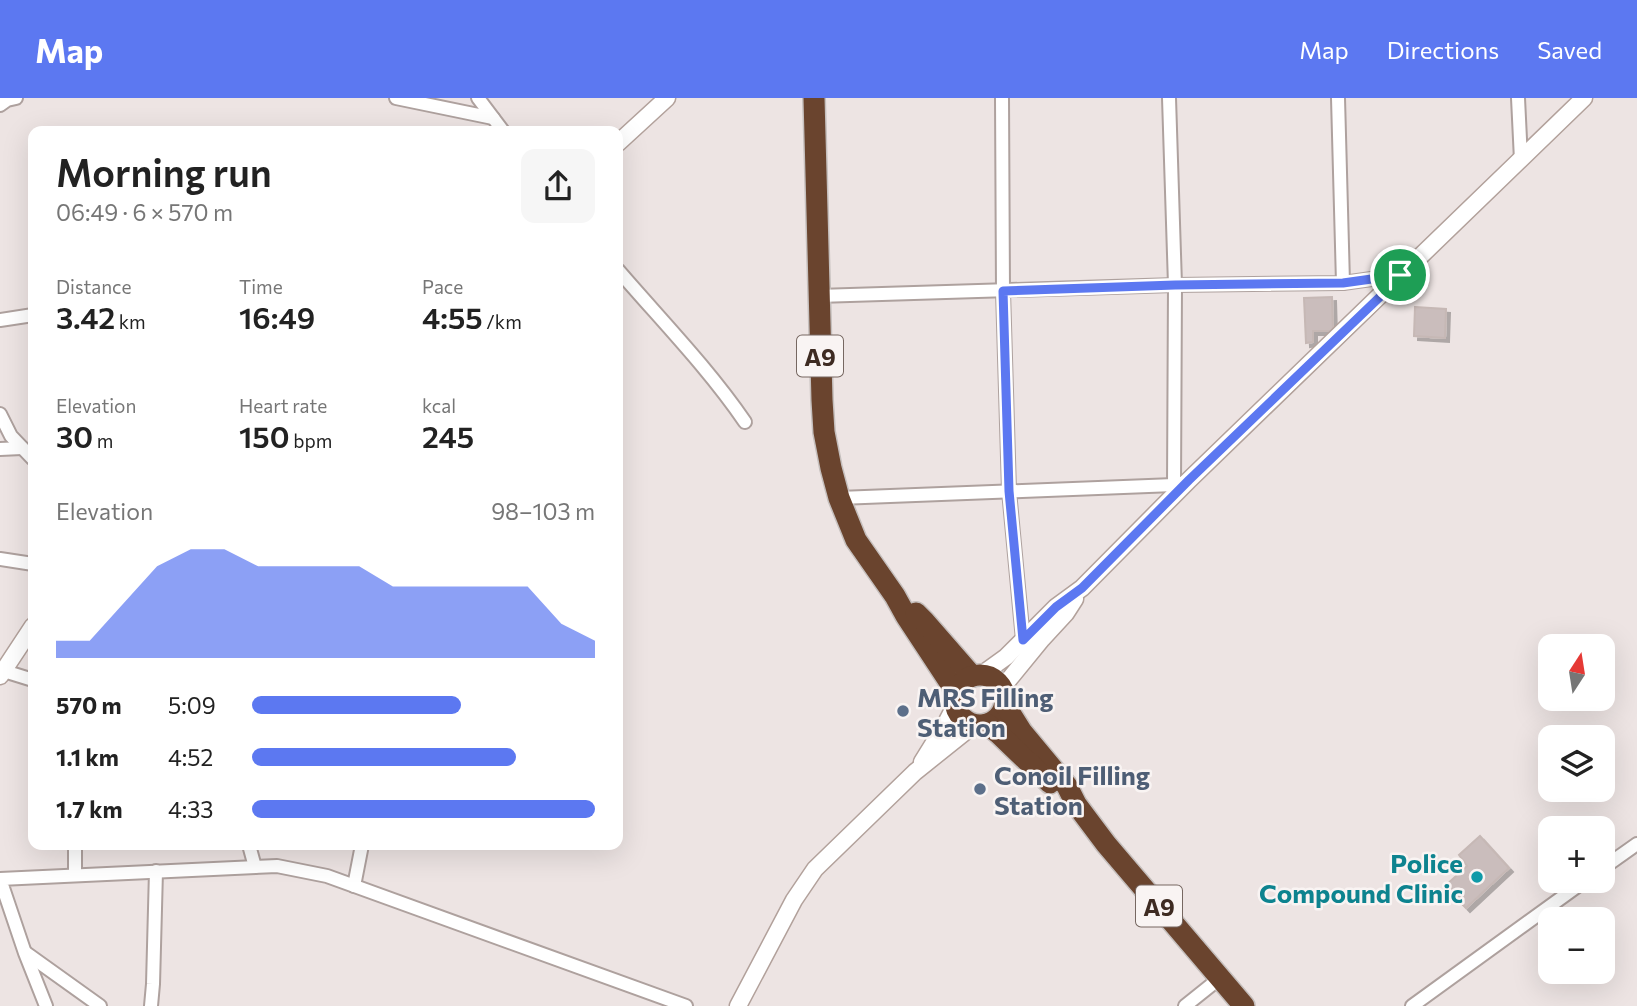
<!DOCTYPE html>
<html lang="en">
<head>
<meta charset="utf-8">
<style>
  body { margin:0; font-family:Commissioner,sans-serif; background:#f6f6f6; color:#222; height:100vh; display:flex; flex-direction:column; font-size:26px; white-space:nowrap }
  * { box-sizing:border-box; margin:0 }
  p { font-size:23px; color:#767676 }
  .icon { flex:none; width:38px; height:38px; fill:none; stroke:currentColor; stroke-width:2; stroke-linecap:round; stroke-linejoin:round }
  .map { position:relative; flex:1; overflow:hidden }
  .details { position:absolute; left:28px; top:28px; width:595px; height:724px; display:flex; flex-direction:column; background:#fff; border-radius:14px; box-shadow:0 7px 28px #0002 }
  .details>* { flex:none }
  .needle { width:46px; rotate:12deg }
  .controls { position:absolute; left:1538px; top:536px; display:grid; gap:14px }
  .controls a { display:grid; place-items:center; width:77px; height:77px; border-radius:14px; background:#fff; box-shadow:0 7px 28px #0002; font-size:35px }
  .pin { position:absolute; display:grid; place-items:center; width:60px; height:60px; color:#fff; margin:-30px; border:4px solid #fff; border-radius:50%; box-shadow:0 2px 7px #0007 }
  .round { display:grid; place-items:center; flex:none; width:74px; height:74px; border-radius:14px; background:#f6f6f6 }
  .summary { display:flex; align-items:center; justify-content:space-between; height:119px; padding:0 28px }
  h1 { font-size:38px; font-weight:600; line-height:52px }
  .metrics { display:grid; grid-template-columns:repeat(3,1fr); gap:10px; height:119px; padding:7px 28px }
  .metrics div { display:grid; align-content:center }
  .metrics b { font-size:30px; font-weight:600 }
  .metrics small { font-size:19px; font-weight:400 }
  .metrics p { font-size:19px }
  .chart { height:196px; padding:14px 28px }
  .chart p { display:flex; justify-content:space-between }
  .chart svg { width:100%; height:126px; margin-top:7px; fill:#5c78f1; opacity:.7 }
  ul { padding:0 28px; list-style:none; font-size:23px }
  li { display:grid; grid-template-columns:112px 84px 1fr; align-items:center; height:52px }
  li i { height:18px; border-radius:9px; background:#5c78f1 }
  header { display:flex; align-items:center; gap:42px; box-sizing:border-box; height:98px; padding:0 35px; background:#5c78f1; color:#fff }
  header strong { font-size:33px }
  nav { display:flex; gap:38px; margin-inline-start:auto; font-size:24px }
  .map>svg:first-child { display:block }
  .building { fill:#cabdbc; stroke:#c6b8b5; stroke-width:2; filter:url(#shadow) }
  .lines { fill:none; stroke-linecap:round; stroke-linejoin:round }
  .street-casing { stroke:#aea19e; stroke-width:16 }
  .secondary-casing { stroke:#b2a19b; stroke-width:19 }
  .highway-casing { stroke:#c5bfbd; stroke-width:24 }
  .street { stroke:#fff; stroke-width:12 }
  .secondary { stroke:#fff; stroke-width:16 }
  .highway { stroke:#6a442e; stroke-width:21 }
  .route-casing { stroke:#fff; stroke-width:14 }
  .route { stroke:#5c78f1; stroke-width:9 }
  .service-dot { fill:#5c6f8a; stroke:#f9f4f3; stroke-width:2.5 }
  .culture-dot { fill:#0f9aa8; stroke:#f9f4f3; stroke-width:2.5 }
  .labels { text-anchor:middle; dominant-baseline:central; stroke-width:5; stroke-linejoin:round; paint-order:stroke }
  .shield { fill:#f9f4f3; stroke:#766761; stroke-width:2 }
  .shield-label { font-size:24px; font-weight:bold; fill:#3e2b22 }
  .service-label { font-size:26px; font-weight:bold; fill:#4e5e75; stroke:#f9f4f3; text-anchor:start }
  .culture-label { font-size:26px; font-weight:bold; fill:#0d838f; stroke:#f9f4f3; text-anchor:end }
</style>
</head>
<body>
<header>
<strong>Map</strong>
<nav><a>Map</a><a>Directions</a><a>Saved</a></nav>
</header>
<div class="map">
<svg width="1637" height="908" viewBox="0 0 1637 908">
  <defs>
    <filter id="shadow"><feDropShadow dx="4" dy="4" stdDeviation="0" flood-color="#0004"/></filter>
  </defs>
  <rect width="100%" height="100%" fill="#ede4e3"/>
  <g class="building">
    <path d="M1332,199L1333,233H1313V244L1306,245L1304,200Z"/>
    <path d="M1415,209L1446,211L1445,240L1414,238Z"/>
    <path d="M1480,738L1509,770L1466,810L1445,788L1467,768L1459,757Z"/>
  </g>
  <g class="lines">
    <g class="street-casing">
      <g id="street">
        <path d="M396,0L493,20"/>
        <path d="M478,0L503,33"/>
        <path d="M1002,0L1003,193L1009,393L1023,542"/>
        <path d="M1169,0L1175,187L1174,387L1188,383"/>
        <path d="M1338,0L1343,185"/>
        <path d="M1518,0L1521,62"/>
        <path d="M0,7L7,2L16,0"/>
        <path d="M618,172C661,222 708,270 745,324"/>
        <path d="M818,198L1175,187L1343,185L1400,177"/>
        <path d="M0,222L33,217"/>
        <path d="M0,316L11,338L33,361"/>
        <path d="M0,351L22,350"/>
        <path d="M839,400L1174,387"/>
        <path d="M0,461L33,466"/>
        <path d="M4,573L33,582"/>
        <path d="M75,747V777"/>
        <path d="M249,747L255,769"/>
        <path d="M1603,770L1637,746"/>
        <path d="M354,788L362,747"/>
        <path d="M26,855L100,908"/>
        <path d="M46,908L25,855L0,781L277,768L327,778L686,908"/>
        <path d="M151,908L153,886L156,773"/>
        <path d="M1185,908L1220,880"/>
        <path d="M1412,908L1586,782"/>
      </g>
    </g>
    <g class="secondary-casing">
      <g id="secondary">
        <path d="M618,45L667,0"/>
        <path d="M981,577L1006,559L1056,509L1082,490L1189,382L1584,0"/>
        <path d="M0,578L33,528"/>
        <path d="M1002,590L1042,541L1066,515L1075,501"/>
        <path d="M922,664L945,627L956,606"/>
        <path d="M738,908L794,802L815,771L915,674L975,626"/>
      </g>
    </g>
    <g class="highway-casing">
      <g id="highway">
        <path d="M814,0L822,302L824,334L831,370L839,400L856,442L895,498L906,518L956,594"/>
        <path d="M916,515L924,523L972,578"/>
        <circle cx="980" cy="602" r="25"/>
        <path d="M1005,607L1022,634L1067,688L1076,706L1106,746L1244,908"/>
        <path d="M987,626L998,635L1050,685"/>
      </g>
    </g>
    <use href="#street" class="street"/>
    <use href="#secondary" class="secondary"/>
    <use href="#highway" class="highway"/>
  </g>
  <g class="lines">
    <g class="route-casing">
      <path id="route" d="M1400,177L1385,194L1189,382L1082,490L1056,509L1023,542L1009,393L1003,193L1175,187L1343,185Z"/>
    </g>
    <use href="#route" class="route"/>
  </g>
  <g class="service-dot">
    <circle cx="903" cy="613" r="7"/>
    <circle cx="980" cy="691" r="7"/>
  </g>
  <circle class="culture-dot" cx="1477" cy="779" r="7"/>
  <g class="labels">
    <g class="shield">
      <rect x="797" y="237.5" width="46" height="41" rx="5"/>
      <rect x="1136" y="787.5" width="46" height="41" rx="5"/>
    </g>
    <g class="shield-label">
      <text x="820" y="258">A9</text>
      <text x="1159" y="808">A9</text>
    </g>
    <g class="service-label">
      <text x="917" y="598">MRS Filling<tspan x="917" dy="30">Station</tspan></text>
      <text x="994" y="676">Conoil Filling<tspan x="994" dy="30">Station</tspan></text>
    </g>
    <g class="culture-label">
      <text x="1463" y="764">Police<tspan x="1463" dy="30">Compound Clinic</tspan></text>
    </g>
  </g>
</svg>
<div class="controls">
<a><svg class="needle" viewBox="-14 -14 28 28"><path d="M0-13l5 13h-10z" fill="#e53935"/><path d="M0 13l5-13h-10z" fill="#767676"/></svg></a>
<a><svg class="icon" aria-label="layers" viewBox="0 0 24 24"><path d="M12 4l9 5-9 5-9-5zM3 14l9 5 9-5"/></svg></a>
<a>+</a>
<a>−</a>
</div>
<div class="pin" style="left:1400px;top:177px;background:#1e9e55"><svg class="icon" aria-label="arrive" viewBox="0 0 24 24"><path d="M6 21V4h12l-3 4 3 4H6"/></svg></div>
<section class="details">
<div class="summary"><div><h1>Morning run</h1><p>06:49 · 6 × 570 m</p></div><a class="round"><svg class="icon" aria-label="share" viewBox="0 0 24 24"><path d="M12 15V3M7 8l5-5 5 5M5 13v7h14v-7"/></svg></a></div>
<div class="metrics">
<div><p>Distance</p><b>3.42<small> km</small></b></div>
<div><p>Time</p><b>16:49</b></div>
<div><p>Pace</p><b>4:55<small> /km</small></b></div>
</div>
<div class="metrics">
<div><p>Elevation</p><b>30<small> m</small></b></div>
<div><p>Heart rate</p><b>150<small> bpm</small></b></div>
<div><p>kcal</p><b>245</b></div>
</div>
<div class="chart"><p><span>Elevation</span>98–103 m</p>
<svg viewBox="0 0 160 44" preserveAspectRatio="none"><path d="M0 44V38L10 38L20 25L30 12L40 6L50 6L60 12L70 12L80 12L90 12L100 19L110 19L120 19L130 19L140 19L150 32L160 38V44z"/></svg>
</div>
<ul>
<li><b>570 m</b>5:09<i style="width:61%"></i></li>
<li><b>1.1 km</b>4:52<i style="width:77%"></i></li>
<li><b>1.7 km</b>4:33<i style="width:100%"></i></li>
</ul>
</section>
</div>
</body>
</html>
